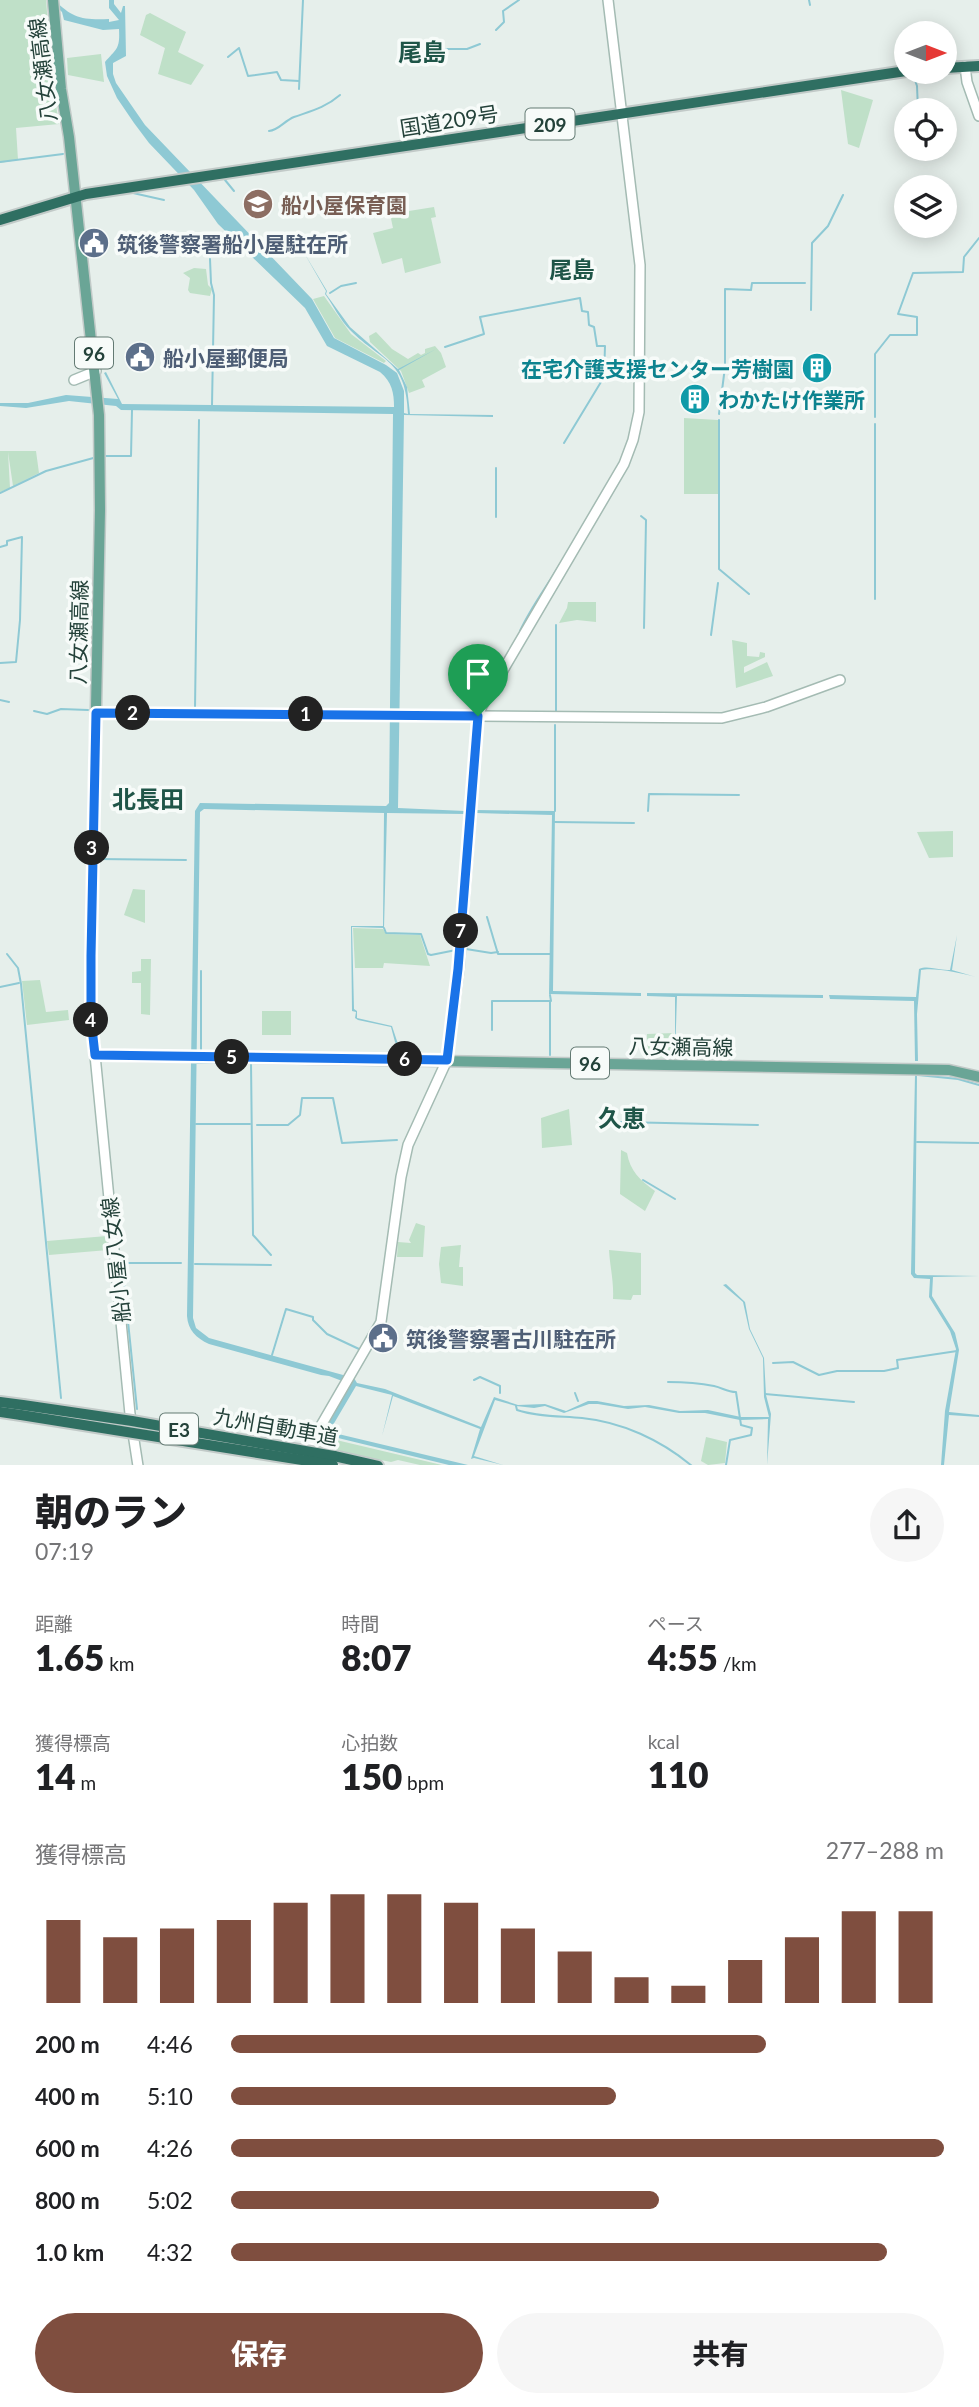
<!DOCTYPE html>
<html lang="ja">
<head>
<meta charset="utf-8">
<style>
  body { margin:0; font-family:Lato,"Noto Sans JP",sans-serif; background:#f6f6f6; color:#202124; height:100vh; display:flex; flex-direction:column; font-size:26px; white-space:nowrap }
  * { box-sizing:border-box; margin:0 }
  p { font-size:23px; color:#757577 }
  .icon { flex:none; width:38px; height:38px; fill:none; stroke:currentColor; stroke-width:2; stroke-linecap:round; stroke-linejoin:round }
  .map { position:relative; height:1465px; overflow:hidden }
  .sheet { display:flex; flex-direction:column; background:#fff; flex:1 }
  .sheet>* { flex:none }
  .needle { width:46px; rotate:90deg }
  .controls { position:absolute; left:894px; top:21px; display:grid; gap:14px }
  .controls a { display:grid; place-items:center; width:63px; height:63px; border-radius:50%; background:#fff; box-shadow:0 4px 18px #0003; font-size:35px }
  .pin { position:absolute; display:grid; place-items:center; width:60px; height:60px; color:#fff; margin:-72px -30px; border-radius:50% 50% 50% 0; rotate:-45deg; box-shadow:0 0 7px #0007 }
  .pin .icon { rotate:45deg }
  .km { position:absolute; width:35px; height:35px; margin:-18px; border-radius:50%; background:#222; color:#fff; font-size:19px; line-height:35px; text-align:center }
  .round { display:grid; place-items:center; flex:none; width:74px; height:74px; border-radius:37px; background:#f6f6f6 }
  .head { display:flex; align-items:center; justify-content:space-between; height:119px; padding:0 35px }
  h1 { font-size:38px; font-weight:800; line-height:52px }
  .figures { display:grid; grid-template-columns:repeat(3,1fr); gap:10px; height:119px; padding:7px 35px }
  .figures div { display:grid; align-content:center }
  .figures b { font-size:35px; font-weight:800 }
  .figures small { font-size:19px; font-weight:400 }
  .figures p { font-size:19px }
  .chart { height:196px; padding:14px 35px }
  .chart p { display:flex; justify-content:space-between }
  .chart svg { width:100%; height:126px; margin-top:7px; stroke:#7f4e3f; stroke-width:6 }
  .action { display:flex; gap:14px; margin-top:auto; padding:14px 35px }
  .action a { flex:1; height:80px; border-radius:42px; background:#7f4e3f; color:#fff; font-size:28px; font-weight:800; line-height:80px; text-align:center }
  .action a+a { background:#f6f6f6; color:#202124 }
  ul { padding:0 35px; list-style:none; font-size:23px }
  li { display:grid; grid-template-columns:112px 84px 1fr; align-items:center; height:52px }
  li i { height:18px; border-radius:9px; background:#7f4e3f }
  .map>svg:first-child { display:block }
  .green { fill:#bfe0c8 }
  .water { fill:#8ec9d4 }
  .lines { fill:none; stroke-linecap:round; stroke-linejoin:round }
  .stream { stroke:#8ec9d4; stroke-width:2 }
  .secondary-casing { stroke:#a4bbb3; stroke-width:12 }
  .primary-casing { stroke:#c2cac8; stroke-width:13 }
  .highway-casing { stroke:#c2cac8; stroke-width:14 }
  .secondary { stroke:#fff; stroke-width:9 }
  .primary { stroke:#6aa596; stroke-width:10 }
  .highway { stroke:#2f6f62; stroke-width:10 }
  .highway-bridge-casing { stroke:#c2cac8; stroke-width:14; stroke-linecap:butt }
  .highway-bridge { stroke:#2f6f62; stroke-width:10 }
  .route-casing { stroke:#fff; stroke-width:14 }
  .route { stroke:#1a73e8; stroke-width:9 }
  .labels { text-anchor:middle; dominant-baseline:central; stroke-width:7; stroke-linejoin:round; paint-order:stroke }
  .shield { fill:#f7fbf9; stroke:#637a73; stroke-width:2 }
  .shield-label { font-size:19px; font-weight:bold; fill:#24423a }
  .street-label { font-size:21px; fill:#24423a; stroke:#f7fbf9 }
  .education-label { font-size:21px; font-weight:bold; fill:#785e54; stroke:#f7fbf9; text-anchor:start }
  .service-label { font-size:21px; font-weight:bold; fill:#4e5e75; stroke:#f7fbf9; text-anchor:start }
  .culture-label { font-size:21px; font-weight:bold; fill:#0d838f; stroke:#f7fbf9; text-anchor:end }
  .neighbourhood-label { font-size:23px; font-weight:bold; fill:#1f5548; stroke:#f7fbf9 }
  .quarter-label { font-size:24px; font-weight:bold; fill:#1f5548; stroke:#f7fbf9 }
</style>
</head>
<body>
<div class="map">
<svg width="979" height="1466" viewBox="0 0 979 1466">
  <rect width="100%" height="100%" fill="#e6efeb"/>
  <g class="green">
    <path d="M0,0H46L53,85L59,124L16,128L18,160L0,163Z"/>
    <path d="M150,13L186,32L178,52L204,65L191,85L158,74L165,48L140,35L146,15Z"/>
    <path d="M101,54L104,82L68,75L67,58Z"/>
    <path d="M841,90L873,100L859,148L848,144Z"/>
    <path d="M434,207L436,217L431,218L441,263L405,273L402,258L382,264L373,233L393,228L390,214Z"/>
    <path d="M194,268L206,269L208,285L212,289L210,296L190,293L188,290L190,278L183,273Z"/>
    <path d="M324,296L351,334L386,361L384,363L335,338L313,299Z"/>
    <path d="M376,332L392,349L408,359L418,353L421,355L425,353V349L435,346L441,353L446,367L422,380L425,387L409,393L401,371L370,342L369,336Z"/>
    <path d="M684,418L718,420V494H684Z"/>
    <path d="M0,451H36L39,473L13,486L8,452L10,488L0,492Z"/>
    <path d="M568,602H596V622L577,620L559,623L567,608Z"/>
    <path d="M732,640L747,643V656L759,657L760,652L765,653V657L744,667V673L767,662L773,676L736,688Z"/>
    <path d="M953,831V857L929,858L917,832Z"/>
    <path d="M133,889L145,890V923L124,915Z"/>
    <path d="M353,928L383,929L386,934L420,935L430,966L384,963L383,968H355Z"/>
    <path d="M141,959H151L150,1015L141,1014V983H132V972L141,971Z"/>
    <path d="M40,980L46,1012L68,1010L69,1020L27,1025L22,981Z"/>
    <rect x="262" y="1011" width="29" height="24"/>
    <path d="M674,1033L673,1057L646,1058L647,1034Z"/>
    <path d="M569,1109L572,1145L542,1148L541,1118Z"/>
    <path d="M621,1150L627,1153C630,1171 640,1180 655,1191L645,1211L620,1194Z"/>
    <path d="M416,1223L425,1226L423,1257H397L398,1242L411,1243L409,1240Z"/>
    <path d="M107,1236L108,1250L49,1255L47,1241Z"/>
    <path d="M461,1245L459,1267H463V1286L441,1283L439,1264L441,1247Z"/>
    <path d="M609,1250L641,1253V1295H633L631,1300L613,1299C614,1282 610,1267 609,1250Z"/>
    <path d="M706,1437L727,1442L725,1463L708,1465L701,1461Z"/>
    <path d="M332,1439L442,1465H420L398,1460L391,1462L314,1447L318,1440Z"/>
  </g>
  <g class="water">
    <path d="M49,0H54C73,18 81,20 109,19V22L119,20L109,8V0H114V4L121,13L123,6H125L126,56L113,63V74L116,83L145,125L312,299L334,338L386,365L397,373L404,391V413L408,414C406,359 383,363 350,330C340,320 333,305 325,294L326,291L303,251L327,291L326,294L350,327L398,369L436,349L399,370L407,387L410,414L493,415V417L404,415L398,808L465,811V814L387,813L384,928L352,927L354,1009L357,1011V1018L392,1026L401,1053L395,1042L391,1027L358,1020L355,1018L356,1012L352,1011L351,926H383L384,813L204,809L200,812L193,1318L196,1328L209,1338L354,1378L357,1383L385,1389L481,1427L494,1397L518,1405L545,1404L566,1411L588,1401H597L624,1406L649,1405L680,1411L708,1410L741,1417H769L764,1397L763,1358L749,1329L743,1302L723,1285L726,1284L745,1302L750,1329L764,1358L766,1395L771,1414L767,1465L768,1419L740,1420L705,1413H679L645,1407L628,1409L598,1404H589L564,1413L545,1406L534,1408L516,1406L495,1400L474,1456L503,1465L474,1458L471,1459L480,1429L393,1396L382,1436L392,1395L356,1386L333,1425L329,1423L350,1384L329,1376L321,1375L209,1344C196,1338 188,1330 187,1316L195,811L200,803L386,806L389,803L393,414L121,410L116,406L69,401L26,408L0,406V403H28L66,395L118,399L104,373L106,372L122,404L394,407C394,393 392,382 380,372L327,346L305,308L218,224L194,190L149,143L134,123L117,98L107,76L105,62C117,48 120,49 119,29L103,30L64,20L62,12Z"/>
    <path d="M475,810L555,811L553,991L641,993V996L549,994L552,815L476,813Z"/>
    <path d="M957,935L952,970L976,977C962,973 933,967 921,970L917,1014L918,1061H915L914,1001L830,999L829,995L916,997L919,969C929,965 939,971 950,970Z"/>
    <path d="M647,993L823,995V998L677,996L675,1057V997L647,996Z"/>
    <path d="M915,1075H917L915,1273L917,1275L979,1276L933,1277L932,1296L955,1333L959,1350L949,1412L979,1415V1417L949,1415L944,1465H941L945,1411L956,1349L950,1331L929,1297L930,1279L914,1278L911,1274Z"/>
    <path d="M334,1433L468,1465H449L334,1437Z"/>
  </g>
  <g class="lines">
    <g class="stream">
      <path d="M809,0L810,5"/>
      <path d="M496,30L504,22L503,11L519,0"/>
      <path d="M401,51L429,47L430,49H467L480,44"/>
      <path d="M228,57L239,48L248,76L277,72L281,80L299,81"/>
      <path d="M913,74L917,86L918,110"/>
      <path d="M299,89L303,0"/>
      <path d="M269,131C279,130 284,121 294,117C311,111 325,108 340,95"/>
      <path d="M0,162L63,154"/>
      <path d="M225,180L234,191"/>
      <path d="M133,193L164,200"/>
      <path d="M210,259L211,283L214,295L212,405"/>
      <path d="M330,293L341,286L356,283"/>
      <path d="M811,310L812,243L828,226L843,195"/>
      <path d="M445,347L484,334L480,317L580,298L582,311L588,312L589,325L594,327L597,346H605L604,377L564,443"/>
      <path d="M719,414L725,367V289L751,290L752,283H805"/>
      <path d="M875,417V354L890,335H917V317L898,314L913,273L963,272L964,257L979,238"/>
      <path d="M719,420V569L749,594"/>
      <path d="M875,424V599"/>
      <path d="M102,456H131L132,410"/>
      <path d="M0,493L46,471L97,457"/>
      <path d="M641,516L646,520L644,628"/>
      <path d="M496,517V468"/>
      <path d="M0,547L7,545V541L22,537L20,620L16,662L0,663"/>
      <path d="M520,631C531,607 546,588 560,564"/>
      <path d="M711,635L718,583"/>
      <path d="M0,700L9,702"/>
      <path d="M195,708L199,420"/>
      <path d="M34,711L47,714L61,709L88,710"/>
      <path d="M556,712V625"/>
      <path d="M555,811V725"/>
      <path d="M648,811L649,794L739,795"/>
      <path d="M554,822L634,823"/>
      <path d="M98,859L186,860"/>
      <path d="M487,917L498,954H550"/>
      <path d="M384,928L386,933L421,934L428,954L431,955L456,950"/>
      <path d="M466,949L491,953L498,952"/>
      <path d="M7,954L18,968L21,984L61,1398"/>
      <path d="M0,987L19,983"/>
      <path d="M492,1030V1001H551L550,995"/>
      <path d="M201,1049V971"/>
      <path d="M550,1055V1001"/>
      <path d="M195,1063H251L253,1235L271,1255"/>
      <path d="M918,1075L958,1079L979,1085"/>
      <path d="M619,1122L758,1125"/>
      <path d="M196,1124H250"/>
      <path d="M257,1125H288L300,1115L302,1098H333L342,1143L397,1140"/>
      <path d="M917,1142L979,1143"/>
      <path d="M643,1180L675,1199"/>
      <path d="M195,1264L271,1265"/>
      <path d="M272,1355L286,1309L313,1317V1320L327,1334L359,1349"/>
      <path d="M773,1363L793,1362L819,1375L837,1371H884L898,1368L897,1360L957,1351"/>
      <path d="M474,1380L480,1377L500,1386V1393"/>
      <path d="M668,1382C684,1382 699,1383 714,1386C723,1388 727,1392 736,1392L741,1425L752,1428L751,1435L730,1440L726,1465"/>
      <path d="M575,1393L578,1401"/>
      <path d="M765,1394L854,1402"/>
      <path d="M516,1406L517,1410C538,1417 561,1416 582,1418C622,1422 661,1440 692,1466"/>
      <path d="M137,1409L122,1263H181"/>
    </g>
    <g class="secondary-casing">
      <g id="secondary">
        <path d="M965,66L967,82L979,116"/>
        <path d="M74,380L96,371"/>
        <path d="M96,713L722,718L766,707L840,680"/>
        <path d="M95,1055L130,1414L138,1466"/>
        <path d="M302,1466L319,1429L381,1322L401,1177L408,1145L447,1060L459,969L478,716L482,706L624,464L633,440L639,412L640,265L608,0"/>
      </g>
    </g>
    <g class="primary-casing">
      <path id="primary" d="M53,0L61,89L69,137L99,415L100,510L91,956V1019L95,1055L949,1070L979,1077"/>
    </g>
    <g class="highway-casing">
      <g id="highway">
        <path d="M945,68L979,66"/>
        <path d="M0,220L86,194L906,71"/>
        <path d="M0,1402L23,1405"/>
        <path d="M0,1412L21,1415"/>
        <path d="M334,1456L378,1466"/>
      </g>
    </g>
    <use href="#secondary" class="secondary"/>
    <use href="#primary" class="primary"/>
    <use href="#highway" class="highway"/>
    <g class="highway-bridge-casing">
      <g id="highway-bridge">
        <path d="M23,1405L132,1421L334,1456"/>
        <path d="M21,1415L333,1465"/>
      </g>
    </g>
    <use href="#highway-bridge" class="highway-bridge"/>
  </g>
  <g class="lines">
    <g class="route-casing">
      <path id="route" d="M96,713L478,716L458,969L447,1060L95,1055L91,1019V956Z"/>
    </g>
    <use href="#route" class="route"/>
  </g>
  <defs>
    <g id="school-disc" transform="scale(1.575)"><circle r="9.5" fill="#8d6e63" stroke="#f7fbf9"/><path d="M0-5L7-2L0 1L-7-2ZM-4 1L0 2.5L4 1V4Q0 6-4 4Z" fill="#fff"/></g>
    <g id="civic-disc" transform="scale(1.575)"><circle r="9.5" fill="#5c6f8a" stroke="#f7fbf9"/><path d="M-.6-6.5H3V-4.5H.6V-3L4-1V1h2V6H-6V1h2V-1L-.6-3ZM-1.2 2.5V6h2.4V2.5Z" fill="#fff"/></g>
    <g id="building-disc" transform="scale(1.575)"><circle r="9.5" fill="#0f9aa8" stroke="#f7fbf9"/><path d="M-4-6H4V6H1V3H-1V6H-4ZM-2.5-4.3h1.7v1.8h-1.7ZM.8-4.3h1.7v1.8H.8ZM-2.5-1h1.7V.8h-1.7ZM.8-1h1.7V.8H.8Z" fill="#fff"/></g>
  </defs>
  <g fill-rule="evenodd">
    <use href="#school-disc" x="258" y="204"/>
    <use href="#civic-disc" x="94" y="243"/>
    <use href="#civic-disc" x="140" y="357"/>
    <use href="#building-disc" x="817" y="368"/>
    <use href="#building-disc" x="695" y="399"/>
    <use href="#civic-disc" x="383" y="1338"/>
  </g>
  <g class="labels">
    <g class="shield">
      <rect x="525.5" y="108.5" width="49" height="31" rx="5"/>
      <rect x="75" y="337.5" width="38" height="31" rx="5"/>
      <rect x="571" y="1047.5" width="38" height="31" rx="5"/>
      <rect x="160" y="1413.5" width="38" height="31" rx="5"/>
    </g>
    <g class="shield-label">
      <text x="550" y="124">209</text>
      <text x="94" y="353">96</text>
      <text x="590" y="1063">96</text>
      <text x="179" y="1429">E3</text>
    </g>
    <g class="street-label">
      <text transform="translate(42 70) rotate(-97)">八女瀬高線</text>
      <text transform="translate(449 120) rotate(-9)">国道209号</text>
      <text transform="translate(78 632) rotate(-89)">八女瀬高線</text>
      <text transform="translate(681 1046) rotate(1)">八女瀬高線</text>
      <text transform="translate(115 1260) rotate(-96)">船小屋八女線</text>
      <text transform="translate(276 1426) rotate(10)">九州自動車道</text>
    </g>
    <g class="education-label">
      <text x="281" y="204">船小屋保育園</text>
    </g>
    <g class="service-label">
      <text x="117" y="243">筑後警察署船小屋駐在所</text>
      <text x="163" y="357">船小屋郵便局</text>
      <text x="406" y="1338">筑後警察署古川駐在所</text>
    </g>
    <g class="culture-label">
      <text x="794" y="368">在宅介護支援センター芳樹園</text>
      <text x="718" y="399" text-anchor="start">わかたけ作業所</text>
    </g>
    <g class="neighbourhood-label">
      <text x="572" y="269">尾島</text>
    </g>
    <g class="quarter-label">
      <text x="422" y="51">尾島</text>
      <text x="148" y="798">北長田</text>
      <text x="622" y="1117">久恵</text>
    </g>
  </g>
</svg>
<div class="controls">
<a><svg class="needle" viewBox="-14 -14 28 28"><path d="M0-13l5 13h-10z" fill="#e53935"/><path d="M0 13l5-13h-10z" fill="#757577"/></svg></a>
<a><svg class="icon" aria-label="locate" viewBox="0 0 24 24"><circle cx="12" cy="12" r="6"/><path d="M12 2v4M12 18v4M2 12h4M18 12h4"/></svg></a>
<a><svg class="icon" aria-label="layers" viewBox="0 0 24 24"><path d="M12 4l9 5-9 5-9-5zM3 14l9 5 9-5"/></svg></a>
</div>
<div class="pin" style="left:478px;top:716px;background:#1e9e55"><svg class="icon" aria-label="arrive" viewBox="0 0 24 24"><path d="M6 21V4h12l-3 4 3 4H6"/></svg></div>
<b class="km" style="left:306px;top:714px">1</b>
<b class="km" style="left:133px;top:713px">2</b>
<b class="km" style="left:92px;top:848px">3</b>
<b class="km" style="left:91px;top:1020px">4</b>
<b class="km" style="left:232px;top:1057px">5</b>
<b class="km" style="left:405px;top:1059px">6</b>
<b class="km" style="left:461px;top:931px">7</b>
</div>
<section class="sheet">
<div class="head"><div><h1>朝のラン</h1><p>07:19</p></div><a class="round"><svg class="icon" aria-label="share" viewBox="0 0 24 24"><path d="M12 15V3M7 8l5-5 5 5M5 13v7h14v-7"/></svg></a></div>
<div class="figures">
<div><p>距離</p><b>1.65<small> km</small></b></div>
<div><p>時間</p><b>8:07</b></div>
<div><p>ペース</p><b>4:55<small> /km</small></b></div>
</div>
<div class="figures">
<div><p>獲得標高</p><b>14<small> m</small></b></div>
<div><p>心拍数</p><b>150<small> bpm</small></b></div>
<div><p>kcal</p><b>110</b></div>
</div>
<div class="chart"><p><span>獲得標高</span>277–288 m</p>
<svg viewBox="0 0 160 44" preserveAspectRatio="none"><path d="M5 44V15M15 44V21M25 44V18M35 44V15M45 44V9M55 44V6M65 44V6M75 44V9M85 44V18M95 44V26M105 44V35M115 44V38M125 44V29M135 44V21M145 44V12M155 44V12"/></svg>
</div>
<ul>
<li><b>200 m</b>4:46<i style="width:75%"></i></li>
<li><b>400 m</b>5:10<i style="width:54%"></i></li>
<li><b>600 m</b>4:26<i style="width:100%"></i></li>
<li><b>800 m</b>5:02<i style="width:60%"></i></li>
<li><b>1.0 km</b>4:32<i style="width:92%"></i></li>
</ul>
<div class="action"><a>保存</a><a>共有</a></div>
</section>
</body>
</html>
